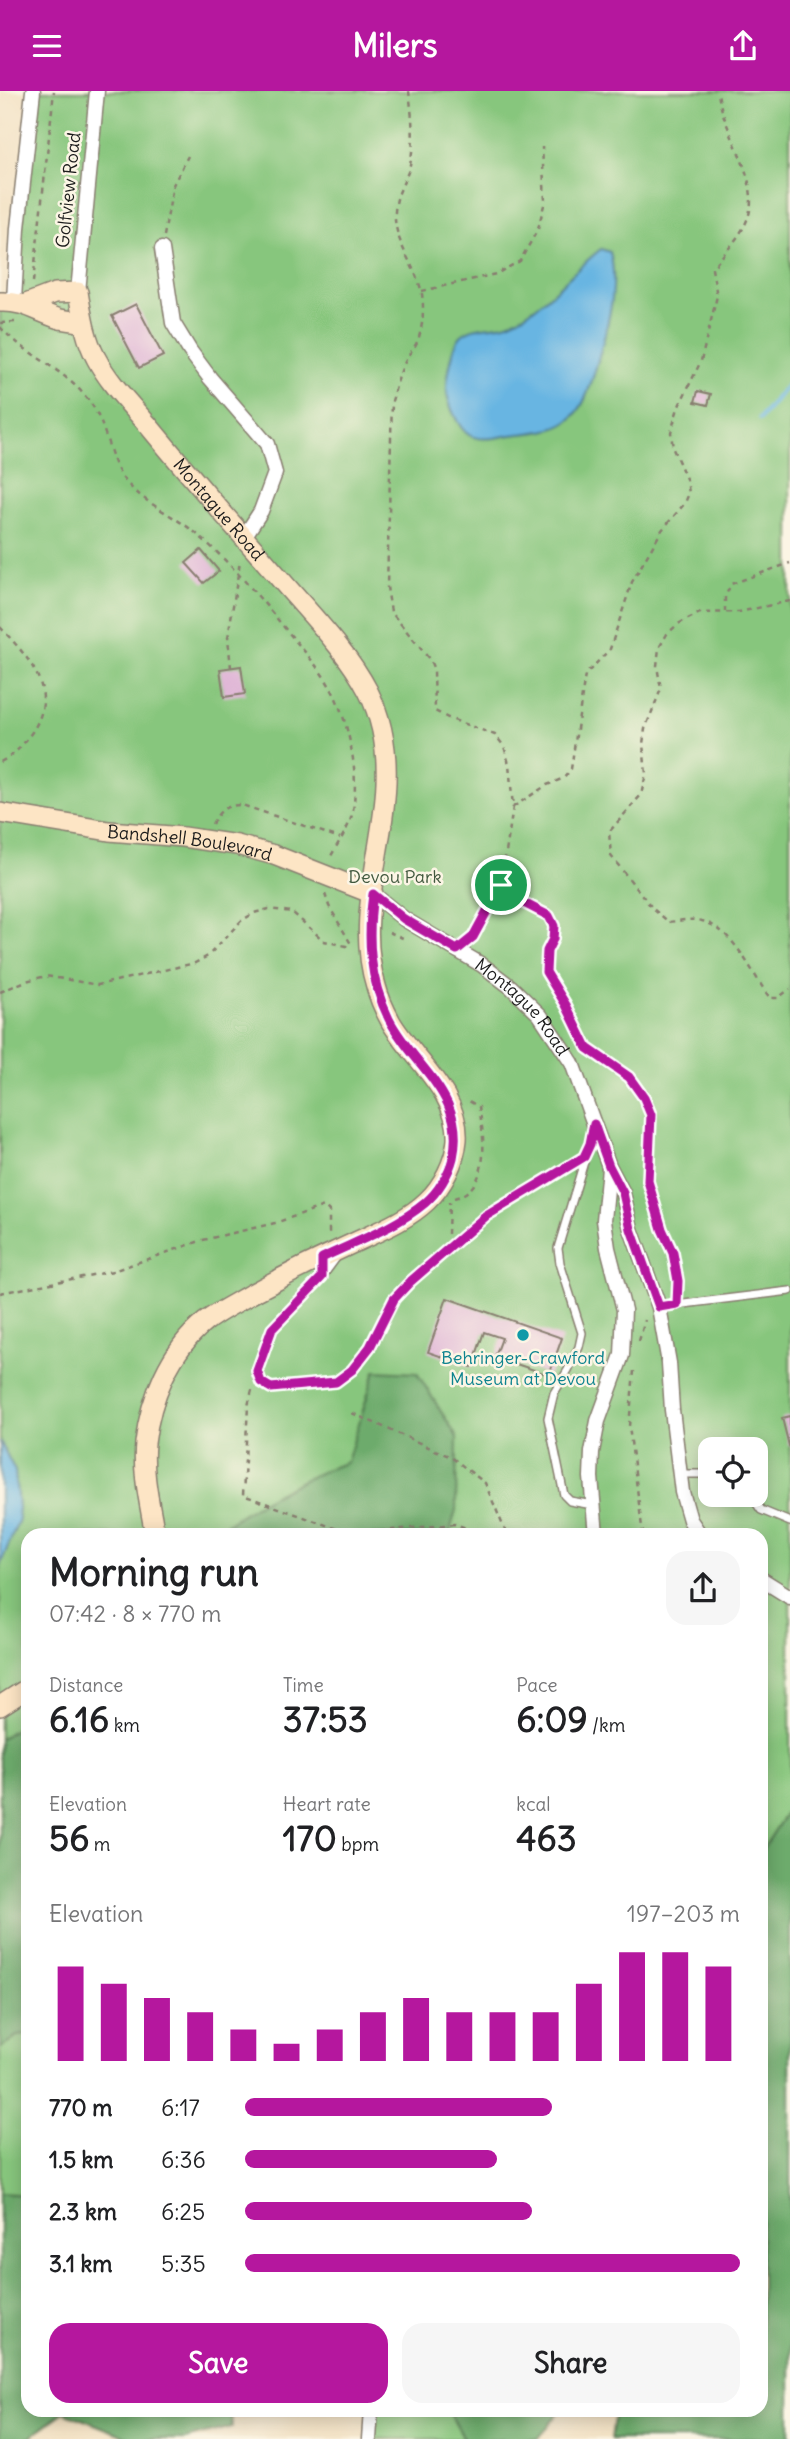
<!DOCTYPE html>
<html lang="en">
<head>
<meta charset="utf-8">
<style>
  body { margin:0; font-family:Delius,sans-serif; background:#f6f6f6; color:#202124; height:100vh; display:flex; flex-direction:column; font-size:26px; white-space:nowrap }
  * { box-sizing:border-box; margin:0 }
  p { font-size:23px; color:#757577 }
  .icon { flex:none; width:38px; height:38px; fill:none; stroke:currentColor; stroke-width:2; stroke-linecap:round; stroke-linejoin:round }
  .map { position:relative; flex:1; overflow:hidden }
  .details { position:absolute; left:21px; top:1437px; width:747px; height:889px; display:flex; flex-direction:column; background:#fff; border-radius:21px; box-shadow:0 4px 18px #0003 }
  .details>* { flex:none }
  .tools { position:absolute; left:698px; top:1346px; display:grid; gap:14px }
  .tools a { display:grid; place-items:center; width:70px; height:70px; border-radius:14px; background:#fff; box-shadow:0 4px 18px #0003; font-size:35px }
  .pin { position:absolute; display:grid; place-items:center; width:60px; height:60px; color:#fff; margin:-30px; border:4px solid #fff; border-radius:50%; box-shadow:0 2px 7px #0007 }
  .round { display:grid; place-items:center; flex:none; width:74px; height:74px; border-radius:21px; background:#f6f6f6 }
  .overview { display:flex; align-items:center; justify-content:space-between; height:119px; padding:0 28px }
  h1 { font-size:38px; font-weight:700; line-height:52px }
  .figures { display:grid; grid-template-columns:repeat(3,1fr); gap:10px; height:119px; padding:7px 28px }
  .figures div { display:grid; align-content:center }
  .figures b { font-size:35px; font-weight:700 }
  .figures small { font-size:19px; font-weight:400 }
  .figures p { font-size:19px }
  .chart { height:196px; padding:14px 28px }
  .chart p { display:flex; justify-content:space-between }
  .chart svg { width:100%; height:126px; margin-top:7px; stroke:#b5179e; stroke-width:6 }
  .cta { display:flex; gap:14px; margin-top:auto; padding:14px 28px }
  .cta a { flex:1; height:80px; border-radius:21px; background:#b5179e; color:#fff; font-size:28px; font-weight:700; line-height:80px; text-align:center }
  .cta a+a { background:#f6f6f6; color:#202124 }
  ul { padding:0 28px; list-style:none; font-size:23px }
  li { display:grid; grid-template-columns:112px 84px 1fr; align-items:center; height:52px }
  li i { height:18px; border-radius:9px; background:#b5179e }
  header { display:flex; justify-content:space-between; align-items:center; height:91px; padding:0 28px; background:#b5179e; color:#fff; font-size:32px; font-weight:700 }
  .map>svg:first-child { display:block }
  .green { fill:#87c67d; stroke:#52714c; stroke-width:2; fill-rule:evenodd }
  .forest { fill:#6dab6c; stroke:#446444; stroke-width:2 }
  .water { fill:#68b5e2; stroke:#42687f; stroke-width:2 }
  .lines { fill:none; stroke-linecap:round; stroke-linejoin:round }
  .stream { stroke:#68b5e2; stroke-width:5 }
  .building { fill:#deb2d6 }
  .lane-casing { stroke:#887e70; stroke-width:10 }
  .street-casing { stroke:#887e70; stroke-width:17 }
  .secondary-casing { stroke:#887e70; stroke-width:22 }
  .path { stroke:#887e70; stroke-width:2.5; stroke-dasharray:5 5; stroke-linecap:butt }
  .lane { stroke:#fff; stroke-width:7 }
  .street { stroke:#fff; stroke-width:14 }
  .secondary { stroke:#fde5c5; stroke-width:19 }
  .route-casing { stroke:#fff; stroke-width:14 }
  .route { stroke:#b5179e; stroke-width:9 }
  .culture-dot { fill:#0f9aa8; stroke:#fcf5e5; stroke-width:2.5 }
  .labels { text-anchor:middle; dominant-baseline:central; stroke-width:5; stroke-linejoin:round; paint-order:stroke }
  .street-label { font-size:18px; fill:#1c1c1c; stroke:#fcf5e5 }
  .park-label { font-size:18px; fill:#41583e; stroke:#fcf5e5 }
  .culture-label { font-size:18px; fill:#0d838f; stroke:#fcf5e5 }
</style>
</head>
<body>
<header><svg class="icon" aria-label="menu" viewBox="0 0 24 24"><path d="M4 6h16M4 12h16M4 18h16"/></svg>Milers<svg class="icon" aria-label="share" viewBox="0 0 24 24"><path d="M12 15V3M7 8l5-5 5 5M5 13v7h14v-7"/></svg></header>
<div class="map">
<svg width="790" height="2348" viewBox="0 0 790 2348">
  <rect width="100%" height="100%" fill="#fcf5e5"/>
  <filter id="ink" filterUnits="userSpaceOnUse"><feTurbulence type="fractalNoise" baseFrequency=".0143" numOctaves="2"/><feDisplacementMap in="SourceGraphic" scale="14" xChannelSelector="R" yChannelSelector="G"/><feConvolveMatrix kernelMatrix="1 2 1 2 8 2 1 2 1" color-interpolation-filters="sRGB"/></filter>
  <filter id="wash" filterUnits="userSpaceOnUse"><feTurbulence type="fractalNoise" baseFrequency=".00686" numOctaves="4" result="noise"/><feDisplacementMap in="SourceGraphic" scale="28" xChannelSelector="R" yChannelSelector="G"/><feGaussianBlur stdDeviation="1.57" result="paint"/><feColorMatrix in="noise" values="0 0 0 0 0 0 0 0 0 0 0 0 0 0 0 0 0 1.4 0 .05"/><feComposite in="paint" operator="in"/></filter>
  <g filter="url(#wash)">
    <rect width="100%" height="100%" fill="#f3e1c3"/>
    <g class="green">
      <path d="M33,0H790V1716L761,1761V1444H28V2207L0,2206V211L14,210ZM710,1358H756V1404H710Z"/>
      <path d="M371,2319H448L464,2348H369Z"/>
    </g>
    <g class="forest">
      <path d="M375,1280L417,1282L457,1346L456,1419L449,1444H212C252,1414 300,1388 347,1371Z"/>
      <path d="M28,1629V1944L17,1945L0,1958V1648Z"/>
      <path d="M790,1716V2348H611L615,2319H761V1761Z"/>
      <path d="M0,2102L28,2104V2319H231L232,2336L185,2348H132L64,2321L27,2348H0Z"/>
      <path d="M448,2319H561L538,2348H464Z"/>
    </g>
    <g class="water">
      <path d="M601,158L610,161C618,192 610,224 602,255C594,281 587,326 558,336C543,342 526,342 511,344C498,346 481,351 469,344C458,337 449,314 447,302C446,290 453,254 460,246C472,232 495,238 510,231C543,218 572,180 601,158Z"/>
      <path d="M0,1350L15,1380L19,1428L0,1475Z"/>
    </g>
    <g class="lines">
      <path class="stream" d="M760,328L790,291"/>
    </g>
    <g id="blocks">
      <g class="building">
        <path d="M136,213L163,265L139,277L112,225Z"/>
        <path d="M698,300L711,303L708,314L695,311Z"/>
        <path d="M201,459L219,480L204,492L186,472Z"/>
        <path d="M241,575L245,603L224,606L220,578Z"/>
        <path d="M447,1207L562,1247L549,1284L495,1266L502,1247L484,1241L472,1276L428,1261Z"/>
        <path d="M790,1325V1354L789,1355L782,1327Z"/>
      </g>
    </g>
  </g>
  <g filter="url(#ink)">
    <use href="#blocks" fill-opacity="0" stroke="#887e70" stroke-width="2"/>
    <g class="lines">
      <g class="lane-casing">
        <g id="lane">
          <path d="M593,1041L558,1157L560,1172L582,1242L579,1256L568,1279L554,1302L548,1327L564,1404L570,1410L593,1414"/>
          <path d="M336,1167L322,1186L272,1238L257,1280L261,1291L271,1297L336,1291L352,1279L370,1256L394,1208L411,1190L486,1125L584,1066"/>
          <path d="M659,1216L790,1200"/>
          <path d="M680,1383H710"/>
          <path d="M751,1404L761,1419L790,1431"/>
        </g>
      </g>
      <g class="street-casing">
        <g id="street">
          <path d="M162,158L173,232L190,260L210,287L267,353L275,382L261,420L244,446"/>
          <path d="M78,201L97,0"/>
          <path d="M14,210L18,137L33,0"/>
          <path id="s1" d="M373,803L404,828L482,874L511,896L540,924L572,972L609,1075L623,1102L631,1138L659,1216L669,1272L672,1319L682,1401L690,1429L700,1444"/>
          <path d="M596,1444L591,1386L592,1361L598,1330L622,1264L624,1219L608,1157L604,1129L609,1077"/>
          <path d="M761,1488L790,1506"/>
          <path d="M369,2348L371,2319"/>
        </g>
      </g>
      <g class="secondary-casing">
        <g id="secondary">
          <path d="M0,211C25,210 37,221 60,228C67,229 75,230 83,232"/>
          <path id="s2" d="M26,213L55,202L78,201C82,224 85,247 96,267C109,292 130,313 148,334C193,389 241,443 288,497C316,529 348,562 368,600C418,699 346,799 376,895C379,907 385,920 391,931C412,967 460,1003 457,1049C455,1071 443,1095 427,1110C405,1131 374,1142 347,1155C314,1170 282,1186 251,1203C236,1212 219,1220 205,1231C170,1259 150,1308 145,1352C142,1383 150,1414 155,1444"/>
          <path id="s3" d="M0,722L109,740L183,746L237,754L274,764L373,803"/>
          <path d="M0,1615L28,1597"/>
        </g>
      </g>
      <g class="path">
        <path d="M409,0C412,25 416,56 408,81C402,96 396,104 395,121C393,151 417,176 422,203C424,216 423,233 419,246C417,254 410,261 406,269C399,282 396,296 392,310L387,496L391,521L430,569L434,579L435,620L448,627L495,644L504,655L509,673L513,716L501,794L473,846L468,850"/>
        <path d="M164,145L173,94L188,65"/>
        <path d="M33,191L54,0"/>
        <path d="M422,200L496,183L520,170L538,138L545,110L542,56"/>
        <path d="M0,232L15,231"/>
        <path d="M0,236C25,263 62,277 86,306C108,331 108,371 126,391C146,414 176,425 198,444C232,473 260,507 288,541C305,561 324,582 335,605C350,638 359,683 353,719C350,737 338,751 330,767"/>
        <path d="M790,510L739,521L700,522L678,533L667,543L659,557L657,575L661,598L645,638L643,653L646,683L641,704L609,741L611,765L653,818L669,831C679,830 692,827 702,830C735,839 751,882 770,907H778L790,898"/>
        <path d="M725,521V506L731,493L790,472"/>
        <path d="M0,536C29,567 60,600 32,641C23,654 15,664 0,671"/>
        <path d="M231,577L228,547L240,470"/>
        <path d="M513,716L547,694L564,687L571,678L585,584L610,558L632,491L662,439L685,412L689,402L687,390L673,358L671,341L678,317L701,270L717,205L712,178C723,163 740,147 747,129C764,90 721,40 718,0"/>
        <path d="M212,733C220,719 225,714 242,714L340,747"/>
        <path d="M501,794L520,810L549,825L554,835L553,848L547,860L546,881L566,914L587,957L629,986L644,1007L651,1024L648,1090L661,1138L673,1162L678,1203"/>
        <path d="M325,803L329,815L351,853"/>
        <path d="M389,841L405,848"/>
        <path d="M0,901L26,890L46,885L98,894L195,872L208,865L241,830L254,822L269,818L292,821L324,850L351,856"/>
        <path d="M454,1107C492,1097 484,1045 479,1016L469,1010"/>
        <path d="M448,1143L449,1111"/>
        <path d="M0,1202L113,1180L203,1149L275,1132L324,1115L329,1120V1142"/>
        <path d="M639,1250L645,1229"/>
        <path d="M634,1280L629,1335L643,1444"/>
        <path d="M252,1299L248,1315L243,1404L351,1443L455,1433L485,1444"/>
        <path d="M352,1322L451,1366L485,1392L507,1444"/>
      </g>
      <use href="#lane" class="lane"/>
      <use href="#street" class="street"/>
      <use href="#secondary" class="secondary"/>
    </g>
  </g>
  <g class="lines" filter="url(#ink)">
    <g class="route-casing">
      <path id="route" d="M501,794L520,810L549,825L554,835L553,848L547,860L546,881L566,914L587,957L629,986L644,1007L651,1024L648,1090L662,1138L673,1162L678,1190L677,1213L659,1216L631,1138L623,1102L609,1075L594,1033L590,1053L584,1066L486,1125L411,1190L394,1208L370,1256L352,1279L336,1291L271,1297L261,1291L257,1280L272,1238L322,1186V1167C357,1150 395,1137 425,1112C438,1101 449,1083 453,1067C467,1004 414,977 389,928C369,887 367,848 373,803L404,828L457,859L473,846Z"/>
    </g>
    <use href="#route" class="route"/>
  </g>
  <circle class="culture-dot" cx="523" cy="1244" r="7"/>
  <g class="labels">
    <g class="street-label">
      <text transform="translate(68 99) rotate(-84)">Golfview Road</text>
      <text stroke="none"><textPath href="#s2" startOffset="318">Montague Road</textPath></text>
      <text stroke="none"><textPath href="#s3" startOffset="192">Bandshell Boulevard</textPath></text>
      <text stroke="none"><textPath href="#s1" startOffset="189">Montague Road</textPath></text>
    </g>
    <g class="park-label">
      <text x="395" y="785">Devou Park</text>
    </g>
    <g class="culture-label">
      <text x="523" y="1266">Behringer-Crawford<tspan x="523" dy="21">Museum at Devou</tspan></text>
    </g>
  </g>
</svg>
<div class="tools">
<a><svg class="icon" aria-label="locate" viewBox="0 0 24 24"><circle cx="12" cy="12" r="6"/><path d="M12 2v4M12 18v4M2 12h4M18 12h4"/></svg></a>
</div>
<div class="pin" style="left:501px;top:794px;background:#1e9e55"><svg class="icon" aria-label="arrive" viewBox="0 0 24 24"><path d="M6 21V4h12l-3 4 3 4H6"/></svg></div>
<section class="details">
<div class="overview"><div><h1>Morning run</h1><p>07:42 · 8 × 770 m</p></div><a class="round"><svg class="icon" aria-label="share" viewBox="0 0 24 24"><path d="M12 15V3M7 8l5-5 5 5M5 13v7h14v-7"/></svg></a></div>
<div class="figures">
<div><p>Distance</p><b>6.16<small> km</small></b></div>
<div><p>Time</p><b>37:53</b></div>
<div><p>Pace</p><b>6:09<small> /km</small></b></div>
</div>
<div class="figures">
<div><p>Elevation</p><b>56<small> m</small></b></div>
<div><p>Heart rate</p><b>170<small> bpm</small></b></div>
<div><p>kcal</p><b>463</b></div>
</div>
<div class="chart"><p><span>Elevation</span>197–203 m</p>
<svg viewBox="0 0 160 44" preserveAspectRatio="none"><path d="M5 44V11M15 44V17M25 44V22M35 44V27M45 44V33M55 44V38M65 44V33M75 44V27M85 44V22M95 44V27M105 44V27M115 44V27M125 44V17M135 44V6M145 44V6M155 44V11"/></svg>
</div>
<ul>
<li><b>770 m</b>6:17<i style="width:62%"></i></li>
<li><b>1.5 km</b>6:36<i style="width:51%"></i></li>
<li><b>2.3 km</b>6:25<i style="width:58%"></i></li>
<li><b>3.1 km</b>5:35<i style="width:100%"></i></li>
</ul>
<div class="cta"><a>Save</a><a>Share</a></div>
</section>
</div>
</body>
</html>
